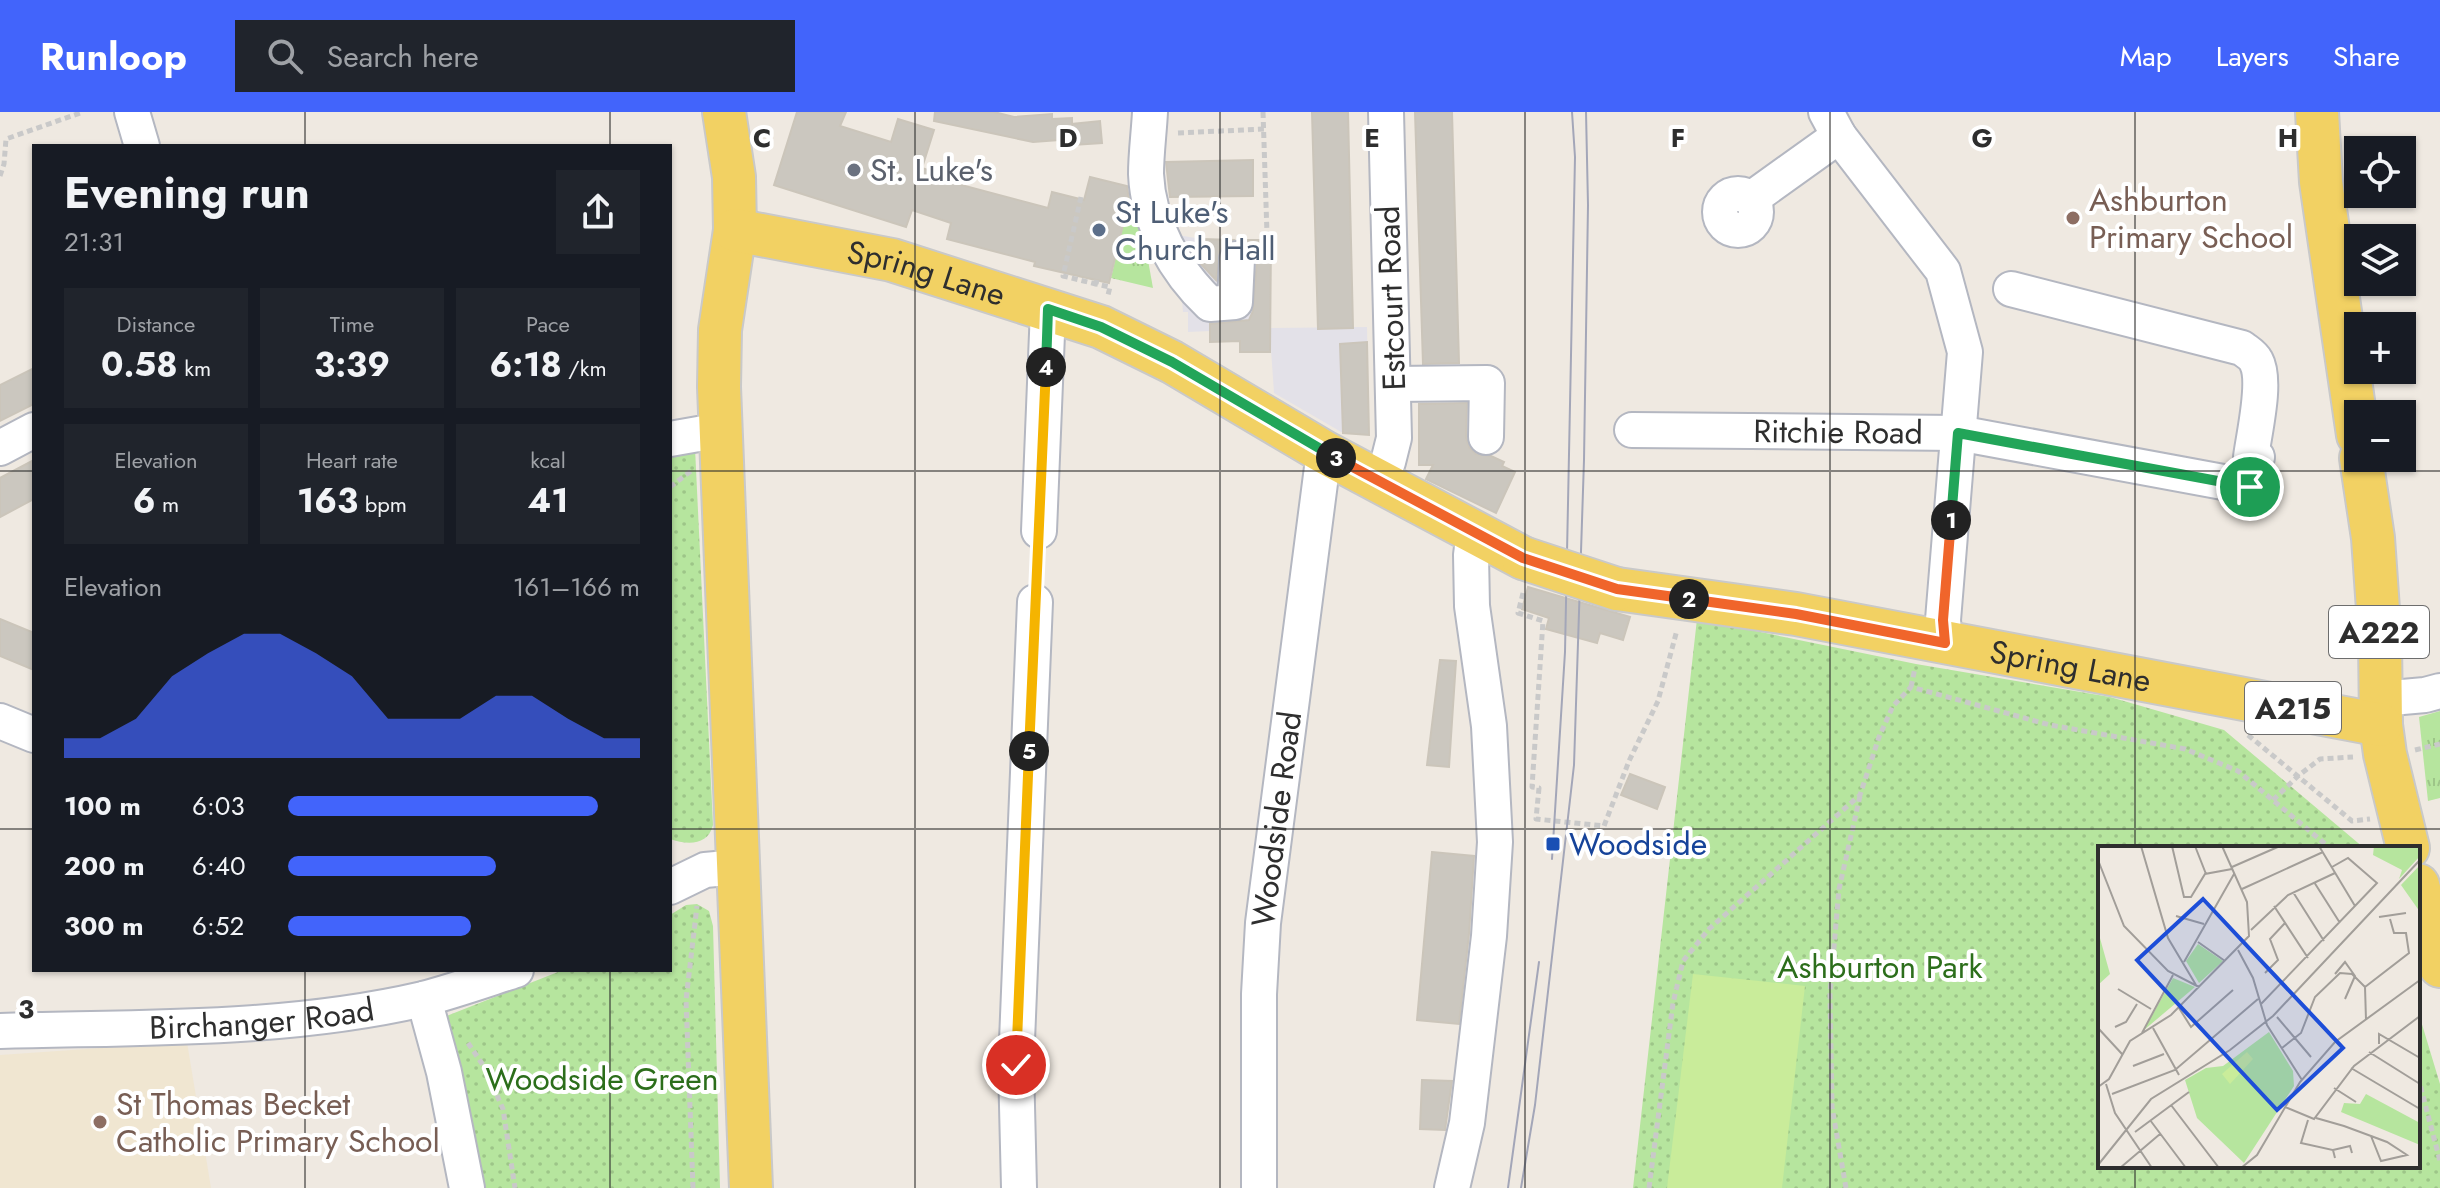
<!DOCTYPE html>
<html lang="en">
<head>
<meta charset="utf-8">
<style>
  body { margin:0; font-family:Jost,sans-serif; background:#20242c; color:#f1f3f6; height:100vh; display:flex; flex-direction:column; font-size:30px; white-space:nowrap }
  * { box-sizing:border-box; margin:0 }
  p { font-size:26px; color:#9ea1a6 }
  .icon { flex:none; width:44px; height:44px; fill:none; stroke:currentColor; stroke-width:2; stroke-linecap:round; stroke-linejoin:round }
  .map { position:relative; flex:1; overflow:hidden }
  .details { position:absolute; left:32px; top:32px; width:640px; height:828px; display:flex; flex-direction:column; background:#171b24; border-radius:0px; box-shadow:0 2px 6px #0004 }
  .details>* { flex:none }
  .tools { position:absolute; left:2344px; top:24px; display:grid; gap:16px }
  .tools a { display:grid; place-items:center; width:72px; height:72px; border-radius:0px; background:#171b24; box-shadow:0 2px 6px #0004; font-size:40px }
  .pin { position:absolute; display:grid; place-items:center; width:68px; height:68px; color:#fff; margin:-34px; border:4px solid #fff; border-radius:50%; box-shadow:0 2px 8px #0007 }
  .km { position:absolute; width:40px; height:40px; margin:-20px; border-radius:50%; background:#222; color:#fff; font-size:22px; line-height:40px; text-align:center }
  .round { display:grid; place-items:center; flex:none; width:84px; height:84px; border-radius:0px; background:#20242c }
  .headline { display:flex; align-items:center; justify-content:space-between; height:136px; padding:0 32px }
  h1 { font-size:44px; font-weight:700; line-height:60px }
  .figures { display:grid; grid-template-columns:repeat(3,1fr); gap:12px; height:136px; padding:8px 32px }
  .figures div { display:grid; align-content:center; border-radius:0px; background:#20242c; text-align:center }
  .figures b { font-size:34px; font-weight:700 }
  .figures small { font-size:22px; font-weight:400 }
  .figures p { font-size:22px }
  .chart { height:224px; padding:16px 32px }
  .chart p { display:flex; justify-content:space-between }
  .chart svg { width:100%; height:144px; margin-top:8px; fill:#4264fb; opacity:.7 }
  ul { padding:0 32px; list-style:none; font-size:26px }
  li { display:grid; grid-template-columns:128px 96px 1fr; align-items:center; height:60px }
  li i { height:20px; border-radius:10px; background:#4264fb }
  header { display:flex; align-items:center; gap:48px; box-sizing:border-box; height:112px; padding:0 40px; background:#4264fb; color:#fff }
  header strong { font-size:38px }
  nav { display:flex; gap:44px; margin-inline-start:auto; font-size:28px }
  .search { width:560px; height:72px; background:#20242c; display:flex; align-items:center; gap:20px; box-sizing:border-box; padding:0 28px; border-radius:0px; color:#9ea1a6; font-size:30px }
  .map>svg:first-child { display:block }
  .industrial { fill:#e3e1e8 }
  .education { fill:#f0e6d1 }
  .grass { fill:url(#grass-tufts) }
  .park { fill:url(#park-dots) }
  .pitch { fill:#c9ec9a }
  .building { fill:#cbc7bf; stroke:#cbc5ba; stroke-width:2 }
  .lines { fill:none; stroke-linecap:round; stroke-linejoin:round }
  .minor-casing { stroke:#b4b7c1; stroke-width:38 }
  .major-casing { stroke:#c9c9c9; stroke-width:46 }
  .path { stroke:#c9c9c9; stroke-width:5; stroke-dasharray:6 4; stroke-linecap:butt }
  .minor { stroke:#fff; stroke-width:34 }
  .major { stroke:#f2d163; stroke-width:42 }
  .tram { stroke:#a3a6b8; stroke-width:2 }
  .major-bridge-casing { stroke:#c9c9c9; stroke-width:46; stroke-linecap:butt }
  .major-bridge { stroke:#f2d163; stroke-width:42 }
  .split-1-casing { stroke:#fff; stroke-width:16 }
  .split-2-casing { stroke:#fff; stroke-width:16 }
  .split-3-casing { stroke:#fff; stroke-width:16 }
  .split-4-casing { stroke:#fff; stroke-width:16 }
  .split-5-casing { stroke:#fff; stroke-width:16 }
  .split-6-casing { stroke:#fff; stroke-width:16 }
  .split-1 { stroke:#22a559; stroke-width:10 }
  .split-2 { stroke:#f0652b; stroke-width:10 }
  .split-3 { stroke:#f0652b; stroke-width:10 }
  .split-4 { stroke:#22a559; stroke-width:10 }
  .split-5 { stroke:#f5b400; stroke-width:10 }
  .split-6 { stroke:#f5b400; stroke-width:10 }
  .grid { fill:none; stroke:#2e2e2e; stroke-width:2; stroke-opacity:0.55 }
  .worship-dot { fill:#6b7280; stroke:#fff; stroke-width:3 }
  .education-dot { fill:#8d6e63; stroke:#fff; stroke-width:3 }
  .service-dot { fill:#5c6f8a; stroke:#fff; stroke-width:3 }
  .transit-dot { fill:#1a4fb4; stroke:#fff; stroke-width:3 }
  .labels { text-anchor:middle; dominant-baseline:central; stroke-width:8; stroke-linejoin:round; paint-order:stroke }
  .shield { fill:#fff; stroke:#6d6d6d; stroke-width:2 }
  .shield-label { font-size:30px; font-weight:bold; fill:#2e2e2e }
  .worship-label { font-size:32px; fill:#5b616d; stroke:#fff; text-anchor:start }
  .education-label { font-size:32px; fill:#785e54; stroke:#fff; text-anchor:start }
  .service-label { font-size:32px; fill:#4e5e75; stroke:#fff; text-anchor:start }
  .street-label { font-size:32px; fill:#2e2e2e; stroke:#fff }
  .transit-label { font-size:32px; fill:#164399; stroke:#fff; text-anchor:start }
  .park-label { font-size:32px; fill:#2c6e1b; stroke:#fff }
  .inset-road { fill:none; stroke:#a29e99; stroke-width:2 }
  .view { fill:#1d4ed8; fill-opacity:0.15; stroke:#1d4ed8; stroke-width:4 }
  .inset-edge { fill:none; stroke:#2e2e2e; stroke-width:4 }
  .grid-label { font-size:26px; text-anchor:middle; font-weight:bold; fill:#2e2e2e; stroke:#fff; stroke-width:8; stroke-linejoin:round; paint-order:stroke }
</style>
</head>
<body>
<header>
<strong>Runloop</strong>
<div class="search"><svg class="icon" aria-label="search" viewBox="0 0 24 24"><circle cx="10" cy="10" r="6"/><path d="M15 15l6 6"/></svg>Search here</div>
<nav><a>Map</a><a>Layers</a><a>Share</a></nav>
</header>
<div class="map">
<svg width="2440" height="1076" viewBox="0 0 2440 1076">
  <defs>
    <pattern id="grass-tufts" width="24" height="20" patternUnits="userSpaceOnUse" patternTransform="scale(2)"><rect width="24" height="20" fill="#b6e59e"/><path d="M3 7l-1-3M5 7V3M7 7l1-3M15 17l-1-3M17 17v-4M19 17l1-3" fill="none" stroke="#9dc588"/></pattern>
    <pattern id="park-dots" width="8" height="8" patternUnits="userSpaceOnUse" patternTransform="scale(2)"><rect width="8" height="8" fill="#b6e59e"/><path d="M2 2h.1M6 6h.1" fill="none" stroke="#9dc588" stroke-width="1.8" stroke-linecap="round"/></pattern>
  </defs>
  <rect width="100%" height="100%" fill="#efe9e1"/>
  <path class="industrial" d="M1166,121L1201,127L1271,128V216L1367,215L1369,323L1343,321L1274,281L1271,237L1270,240H1240L1239,229L1210,230V219L1188,220V200H1183L1180,164Z"/>
  <path class="education" d="M187,930L211,1076H0V943Z"/>
  <g class="grass">
    <path d="M1132,75L1135,76L1153,176L1111,166Z"/>
    <path d="M2440,599V686L2428,689L2419,605Z"/>
  </g>
  <g class="park">
    <path d="M695,336L713,713C708,734 687,733 670,727V342Z"/>
    <path d="M1697,507L1916,552L2110,585L2224,618L2364,736H2100V1054H2418V899L2440,972V1076H1633Z"/>
    <path d="M697,792L709,799L713,814L720,1076H479L444,905L563,858H670V803L686,793Z"/>
  </g>
  <path class="pitch" d="M1693,862L1805,874L1782,1076H1667Z"/>
  <g class="building">
    <path d="M797,0H846L840,14L891,30L898,7L934,18L922,56L937,61L935,66L1048,96L1052,80L1084,88L1090,65L1127,74L1129,88L1109,171L1034,154L1035,150L947,127L951,111L912,98L906,115L774,73Z"/>
    <path d="M935,0H994L1014,5L1052,2V7L1072,6V27L1033,30L934,9Z"/>
    <path d="M1312,0H1348L1353,216L1318,217Z"/>
    <path d="M1415,0H1452L1459,251L1423,252Z"/>
    <path d="M1100,9L1102,31L1073,33L1072,12Z"/>
    <path d="M1253,48V84L1170,85L1166,50Z"/>
    <path d="M1201,127L1233,128L1220,137L1216,168L1200,151Z"/>
    <path d="M1242,128H1271L1270,240H1240V229L1210,230V212L1249,208L1253,199L1257,147L1254,137Z"/>
    <path d="M1367,230L1369,323L1343,321L1340,232Z"/>
    <path d="M34,256V292L0,309V273Z"/>
    <path d="M1467,291L1466,325L1469,335L1476,342L1491,344L1504,350L1502,354L1515,360L1496,401L1426,367L1433,353H1419V292Z"/>
    <path d="M34,348V387L0,405V366Z"/>
    <path d="M1528,475L1630,505L1623,528L1600,521L1597,531L1546,517L1549,506L1522,497Z"/>
    <path d="M0,507L34,521V558L0,544Z"/>
    <path d="M1440,548L1456,549L1449,655L1427,653Z"/>
    <path d="M1630,662L1665,675L1657,697L1621,683Z"/>
    <path d="M1432,740L1474,744L1469,822L1459,912L1417,908Z"/>
    <path d="M1422,968L1452,969L1445,1018L1420,1017Z"/>
  </g>
  <g class="lines">
    <g class="minor-casing">
      <g id="minor">
        <path d="M132,0L142,34"/>
        <path d="M1150,0C1149,20 1146,42 1146,62C1148,111 1175,159 1210,192L1235,190L1237,147"/>
        <path d="M1826,0L1839,24L1943,159L1965,240L1943,508L1945,531"/>
        <circle cx="1738" cy="100" r="18"/>
        <path d="M1751,87L1839,24"/>
        <path d="M1394,272L1487,271L1486,325"/>
        <path id="s1" d="M1632,318L1958,321L2250,375L2257,345H2251C2254,321 2267,269 2256,249C2253,243 2247,240 2242,236L2011,177"/>
        <path d="M670,327L721,318"/>
        <path d="M0,336L34,318"/>
        <path d="M1378,368L1388,350L1394,326L1386,0"/>
        <path d="M1039,419L1048,197"/>
        <path d="M2380,587L2425,583L2440,579"/>
        <path d="M0,609L34,623"/>
        <path d="M670,775L705,758L738,755"/>
        <path d="M424,887L444,960L467,1076"/>
        <path id="s2" d="M0,919C140,915 285,919 423,887C454,879 485,868 516,858"/>
        <path d="M1019,1076L1016,953L1035,490"/>
        <path id="s3" d="M1259,1076V882L1263,811L1324,340"/>
        <path d="M1452,1076L1467,1011L1489,824L1495,730L1489,614L1472,494L1471,443L1474,420"/>
      </g>
    </g>
    <g class="major-casing">
      <g id="major">
        <path d="M724,0L734,65L735,118L720,218L719,275L751,1076"/>
        <path d="M2317,0L2321,70L2358,323"/>
        <path id="s4" d="M735,118L892,148L1101,215L1172,250L1324,340L1523,446"/>
        <path d="M2361,346L2373,426L2380,526L2381,613L2385,642L2408,736"/>
        <path id="s5" d="M1617,477L1796,502L2381,613"/>
        <path d="M2418,773L2440,854"/>
      </g>
    </g>
    <g class="path">
      <path d="M1263,0L1267,122"/>
      <path d="M1178,21L1264,17"/>
      <path d="M0,64L4,52L6,27L83,0"/>
      <path d="M1081,85L1063,164L1096,172"/>
      <path d="M1097,168L1096,172L1110,175L1108,183"/>
      <path d="M670,375L691,359"/>
      <path d="M1523,481L1518,501L1543,509L1532,675L1539,676L1536,707L1604,714L1629,649L1658,589L1677,518"/>
      <path d="M1911,575L1915,556"/>
      <path d="M2248,623L2352,709L2370,707"/>
      <path d="M2415,638L2440,632"/>
      <path d="M2273,688L2298,664L2320,647L2353,645"/>
      <path d="M468,931L485,956L503,997L515,1076"/>
      <path d="M2418,965L2440,1049"/>
      <path d="M693,1076L686,888L697,794"/>
      <path d="M1649,1076L1673,891L1683,849L1709,817L1860,683L1879,625L1893,594L1911,575L2050,613L2185,637L2238,659L2330,736"/>
      <path d="M1846,1076L1832,995L1830,881L1839,777L1860,684"/>
    </g>
    <use href="#minor" class="minor"/>
    <use href="#major" class="major"/>
    <g class="tram">
      <path d="M1552,747L1565,540L1575,45L1572,0"/>
      <path d="M1508,1076L1539,850"/>
      <path d="M1521,1076L1535,993L1574,653L1584,348L1588,93L1586,0"/>
    </g>
    <g class="major-bridge-casing">
      <path id="major-bridge" d="M1523,446L1617,477"/>
    </g>
    <use href="#major-bridge" class="major-bridge"/>
  </g>
  <g class="lines">
    <g class="split-1-casing">
      <path id="split-1" d="M1951,408L1958,321L2250,375"/>
    </g>
    <g class="split-2-casing">
      <path id="split-2" d="M1689,487L1796,502L1945,531L1943,508L1951,408"/>
    </g>
    <g class="split-3-casing">
      <path id="split-3" d="M1336,346L1523,446L1617,477L1689,487"/>
    </g>
    <g class="split-4-casing">
      <path id="split-4" d="M1046,255L1048,197L1101,215L1172,250L1336,346"/>
    </g>
    <g class="split-5-casing">
      <path id="split-5" d="M1029,639L1046,255"/>
    </g>
    <g class="split-6-casing">
      <path id="split-6" d="M1016,953L1029,639"/>
    </g>
    <use href="#split-1" class="split-1"/>
    <use href="#split-2" class="split-2"/>
    <use href="#split-3" class="split-3"/>
    <use href="#split-4" class="split-4"/>
    <use href="#split-5" class="split-5"/>
    <use href="#split-6" class="split-6"/>
  </g>
  <path class="grid" d="M305,0V34M610,0V34M915,0V1076M1220,0V1076M1525,0V1076M1830,0V1076M2135,0V736M0,359H34M670,359H2440M0,717H34M670,717H2440M305,858V1076M610,858V1076M2135,1054V1076"/>
  <circle class="worship-dot" cx="854" cy="58" r="8"/>
  <g class="education-dot">
    <circle cx="2073" cy="106" r="8"/>
    <circle cx="100" cy="1010" r="8"/>
  </g>
  <circle class="service-dot" cx="1099" cy="118" r="8"/>
  <rect class="transit-dot" x="1545" y="724" width="16" height="16" rx="4"/>
  <g class="labels">
    <g class="shield">
      <rect x="2329" y="494" width="100" height="52" rx="6"/>
      <rect x="2245" y="570" width="96" height="52" rx="6"/>
    </g>
    <g class="shield-label">
      <text x="2379" y="520">A222</text>
      <text x="2293" y="596">A215</text>
    </g>
    <g class="worship-label">
      <text x="870" y="58">St. Luke's</text>
    </g>
    <g class="education-label">
      <text x="2089" y="88">Ashburton<tspan x="2089" dy="37">Primary School</tspan></text>
      <text x="116" y="992">St Thomas Becket<tspan x="116" dy="37">Catholic Primary School</tspan></text>
    </g>
    <g class="service-label">
      <text x="1115" y="100">St Luke's<tspan x="1115" dy="37">Church Hall</tspan></text>
    </g>
    <g class="street-label">
      <text stroke="none"><textPath href="#s4" startOffset="196">Spring Lane</textPath></text>
      <text transform="translate(1391 186) rotate(-92)">Estcourt Road</text>
      <text stroke="none"><textPath href="#s1" startOffset="206">Ritchie Road</textPath></text>
      <text stroke="none"><textPath href="#s5" startOffset="460">Spring Lane</textPath></text>
      <text stroke="none"><textPath href="#s3" startOffset="370">Woodside Road</textPath></text>
      <text stroke="none"><textPath href="#s2" startOffset="262">Birchanger Road</textPath></text>
    </g>
    <g class="transit-label">
      <text x="1569" y="732">Woodside</text>
    </g>
    <g class="park-label">
      <text x="1880" y="855">Ashburton Park</text>
      <text x="602" y="967">Woodside Green</text>
    </g>
  </g>
  <g transform="translate(2098 734)">
    <rect width="322" height="322" fill="#efe9e1"/>
    <path d="M276,0H322V10L301,33L304,24L275,9ZM322,19V66L303,39ZM0,85L12,128L0,139ZM100,98L125,115L101,137L88,115ZM75,132L97,141L46,184ZM171,186L195,225L196,240L146,317L99,272L87,234L108,222L125,220ZM268,248L322,277V299L243,266L246,257L262,258Z" fill="#b6e59e"/>
    <path d="M149,206L155,213L132,238L124,228Z" fill="#c9ec9a"/>
    <path class="inset-road" d="M43,0L70,92L98,139M74,0L86,51H93L107,28L134,23M97,0L108,28M221,0L257,60M0,14L26,80L70,125L101,141M134,21L182,0M216,36L242,77M144,43L225,6M195,46L226,95M176,60L210,112M78,70L106,78M281,71L308,67M153,84L190,49L237,27M100,96L127,115M140,104L155,132L169,179L204,234M86,116L136,28M167,127L180,114L172,93L187,77M237,128L247,116L257,130L247,153M267,141L311,107L308,87H296L292,73M20,143L53,163M163,158L279,37L250,12L234,21M81,162L93,181L135,144M179,171L213,211M17,181L28,176L39,158M0,182L24,208M55,182L81,229M44,187L75,129M281,198V188L322,212M184,202L203,187L217,151L242,127L254,128L267,141L268,174M271,206L322,238M35,220L66,208M253,222L322,263M8,238L17,267L54,322M0,241L11,233L32,195L73,169L151,90L149,56L124,0M236,242L258,256M14,248L77,224L160,153M73,259L121,322M187,261L216,273L256,220L322,170M218,272L246,280L273,290L289,296L309,309L283,315L273,290M52,274L88,322M210,274L203,297L235,304L237,312M37,286L91,246M235,304L252,300L254,307M0,319L53,253L132,204L175,170L322,14M22,322L62,288M143,322L159,309L202,236L237,196L322,134"/>
    <path class="view" d="M105,53L245,202L179,264L39,114Z"/>
    <rect width="322" height="322" class="inset-edge"/>
  </g>
  <g class="grid-label">
    <text x="762" y="35">C</text>
    <text x="1068" y="35">D</text>
    <text x="1372" y="35">E</text>
    <text x="1678" y="35">F</text>
    <text x="1982" y="35">G</text>
    <text x="2288" y="35">H</text>
    <text x="26" y="906">3</text>
  </g>
</svg>
<div class="tools">
<a><svg class="icon" aria-label="locate" viewBox="0 0 24 24"><circle cx="12" cy="12" r="6"/><path d="M12 2v4M12 18v4M2 12h4M18 12h4"/></svg></a>
<a><svg class="icon" aria-label="layers" viewBox="0 0 24 24"><path d="M12 4l9 5-9 5-9-5zM3 14l9 5 9-5"/></svg></a>
<a>+</a>
<a>−</a>
</div>
<div class="pin" style="left:2250px;top:375px;background:#1e9e55"><svg class="icon" aria-label="arrive" viewBox="0 0 24 24"><path d="M6 21V4h12l-3 4 3 4H6"/></svg></div>
<div class="pin" style="left:1016px;top:953px;background:#d93025"><svg class="icon" aria-label="check" viewBox="0 0 24 24"><path d="M5 12l5 5 9-10"/></svg></div>
<b class="km" style="left:1951px;top:408px">1</b>
<b class="km" style="left:1689px;top:487px">2</b>
<b class="km" style="left:1336px;top:346px">3</b>
<b class="km" style="left:1046px;top:255px">4</b>
<b class="km" style="left:1029px;top:639px">5</b>
<section class="details">
<div class="headline"><div><h1>Evening run</h1><p>21:31</p></div><a class="round"><svg class="icon" aria-label="share" viewBox="0 0 24 24"><path d="M12 15V3M7 8l5-5 5 5M5 13v7h14v-7"/></svg></a></div>
<div class="figures">
<div><p>Distance</p><b>0.58<small> km</small></b></div>
<div><p>Time</p><b>3:39</b></div>
<div><p>Pace</p><b>6:18<small> /km</small></b></div>
</div>
<div class="figures">
<div><p>Elevation</p><b>6<small> m</small></b></div>
<div><p>Heart rate</p><b>163<small> bpm</small></b></div>
<div><p>kcal</p><b>41</b></div>
</div>
<div class="chart"><p><span>Elevation</span>161–166 m</p>
<svg viewBox="0 0 160 44" preserveAspectRatio="none"><path d="M0 44V38L10 38L20 32L30 19L40 12L50 6L60 6L70 12L80 19L90 32L100 32L110 32L120 25L130 25L140 32L150 38L160 38V44z"/></svg>
</div>
<ul>
<li><b>100 m</b>6:03<i style="width:88%"></i></li>
<li><b>200 m</b>6:40<i style="width:59%"></i></li>
<li><b>300 m</b>6:52<i style="width:52%"></i></li>
</ul>
</section>
</div>
</body>
</html>
